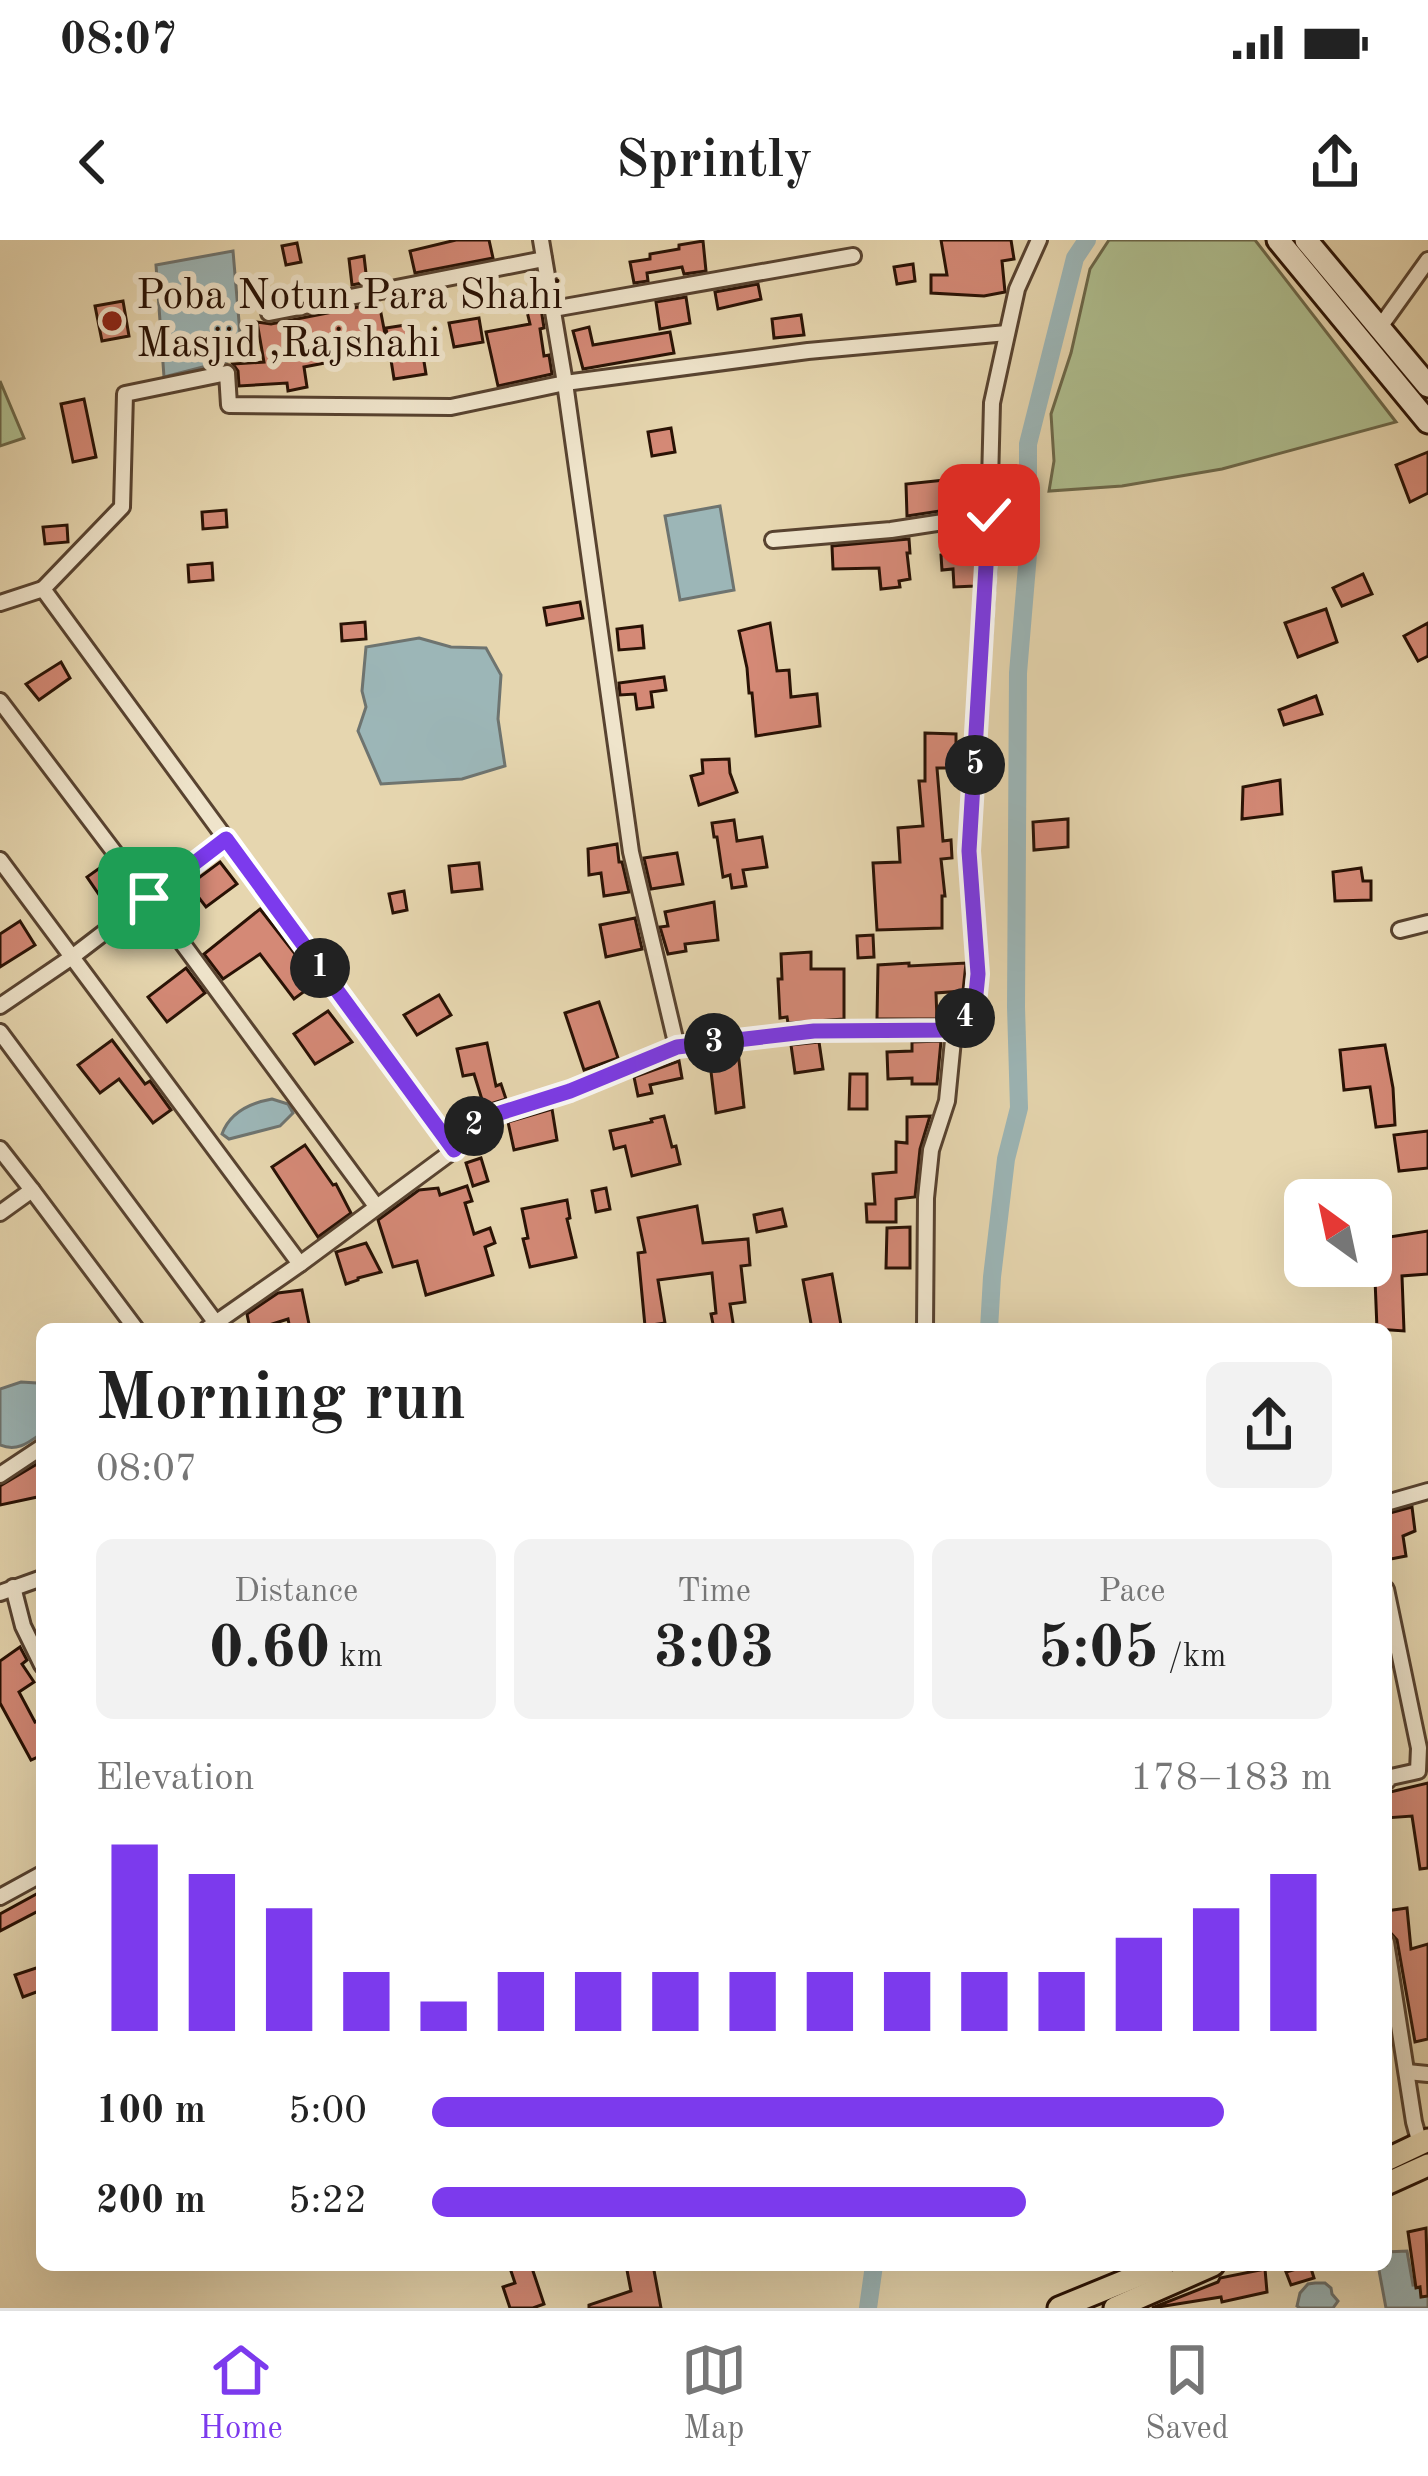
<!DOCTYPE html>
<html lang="en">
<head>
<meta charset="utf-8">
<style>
  body { margin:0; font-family:"Old Standard TT",serif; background:#f2f2f2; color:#222; height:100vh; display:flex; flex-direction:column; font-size:45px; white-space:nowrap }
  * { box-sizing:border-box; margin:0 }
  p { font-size:39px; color:#767676 }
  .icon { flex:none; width:66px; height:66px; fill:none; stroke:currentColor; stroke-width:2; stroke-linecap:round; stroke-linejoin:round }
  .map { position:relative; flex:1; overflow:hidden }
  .panel { position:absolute; left:36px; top:1083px; width:1356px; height:948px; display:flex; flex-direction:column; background:#fff; border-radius:18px; box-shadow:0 12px 48px #0002 }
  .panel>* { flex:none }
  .needle { width:78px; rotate:327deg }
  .fabs { position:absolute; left:1284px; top:939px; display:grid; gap:24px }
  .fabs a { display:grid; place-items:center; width:108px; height:108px; border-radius:18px; background:#fff; box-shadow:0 12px 48px #0002; font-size:60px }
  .pin { position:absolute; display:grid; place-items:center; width:102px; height:102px; color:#fff; margin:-51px; border-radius:24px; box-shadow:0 6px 18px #0006 }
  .km { position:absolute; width:60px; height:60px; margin:-30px; border-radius:50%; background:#222; color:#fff; font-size:33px; line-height:60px; text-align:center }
  .round { display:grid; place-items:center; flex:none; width:126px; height:126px; border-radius:18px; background:#f2f2f2 }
  .summary { display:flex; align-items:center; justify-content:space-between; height:204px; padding:0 60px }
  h1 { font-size:66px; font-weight:700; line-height:90px }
  .stats { display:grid; grid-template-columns:repeat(3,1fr); gap:18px; height:204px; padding:12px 60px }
  .stats div { display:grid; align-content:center; border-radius:18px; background:#f2f2f2; text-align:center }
  .stats b { font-size:60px; font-weight:700 }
  .stats small { font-size:33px; font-weight:400 }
  .stats p { font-size:33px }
  .chart { height:336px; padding:24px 60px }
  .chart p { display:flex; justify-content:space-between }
  .chart svg { width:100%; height:216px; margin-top:12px; stroke:#7c3aed; stroke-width:6 }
  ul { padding:0 60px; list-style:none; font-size:39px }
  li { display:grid; grid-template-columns:192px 144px 1fr; align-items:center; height:90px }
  li i { height:30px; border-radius:15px; background:#7c3aed }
  .status { display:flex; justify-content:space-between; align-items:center; height:84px; padding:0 60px; background:#fff; direction:ltr }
  .status svg { height:33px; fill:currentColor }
  header { display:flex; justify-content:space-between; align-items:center; height:156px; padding:0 60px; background:#fff; font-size:54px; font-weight:700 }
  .dock { display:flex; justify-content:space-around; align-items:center; height:168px; border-top:3px solid #e0e0e0; background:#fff; font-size:33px; color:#767676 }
  .dock a { display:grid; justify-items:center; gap:6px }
  .dock .active { color:#7c3aed }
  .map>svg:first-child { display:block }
  .green { fill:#afbf90; stroke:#6c684a; stroke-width:3 }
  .water { fill:#9cb6b7; stroke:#6e7470; stroke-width:3 }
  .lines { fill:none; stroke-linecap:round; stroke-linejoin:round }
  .canal { stroke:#9cb6b7; stroke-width:18 }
  .building { fill:#d48976; stroke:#291205; stroke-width:3 }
  .minor-casing { stroke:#584330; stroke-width:20 }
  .secondary-casing { stroke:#291205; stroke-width:27 }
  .primary-casing { stroke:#291205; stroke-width:27 }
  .minor { stroke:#efe4cb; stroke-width:14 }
  .secondary { stroke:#efe4cb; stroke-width:21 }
  .primary { stroke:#e6d6af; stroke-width:21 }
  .route-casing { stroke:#fff; stroke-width:24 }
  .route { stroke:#7c3aed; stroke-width:15 }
  .poi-dot { fill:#8f2418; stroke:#efe4cb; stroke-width:4.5 }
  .labels { text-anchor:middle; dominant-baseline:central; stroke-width:12; stroke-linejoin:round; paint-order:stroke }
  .poi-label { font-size:42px; fill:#291205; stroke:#efe4cb; text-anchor:start }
</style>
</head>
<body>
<div class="status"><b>08:07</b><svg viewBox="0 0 49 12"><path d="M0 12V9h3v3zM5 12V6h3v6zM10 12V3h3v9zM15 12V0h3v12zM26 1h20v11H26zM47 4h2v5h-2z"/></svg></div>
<header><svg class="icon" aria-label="back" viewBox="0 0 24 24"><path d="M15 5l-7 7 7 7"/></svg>Sprintly<svg class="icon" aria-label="share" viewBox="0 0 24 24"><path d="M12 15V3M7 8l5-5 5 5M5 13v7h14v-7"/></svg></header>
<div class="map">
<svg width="1428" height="2068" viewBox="0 0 1428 2068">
  <rect width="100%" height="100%" fill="#e6d6af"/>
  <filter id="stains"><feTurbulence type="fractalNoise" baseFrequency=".00167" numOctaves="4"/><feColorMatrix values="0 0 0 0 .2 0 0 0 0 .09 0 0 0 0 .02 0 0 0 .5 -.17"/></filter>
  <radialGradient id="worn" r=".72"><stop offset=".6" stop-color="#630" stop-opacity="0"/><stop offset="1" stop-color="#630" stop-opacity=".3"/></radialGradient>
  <g class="green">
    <path d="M1109,0H1255L1396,182L1222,229L1122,246L1049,251L1054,221L1051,174L1071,113L1090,29Z"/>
    <path d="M0,141L24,198L0,206Z"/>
  </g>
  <g class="water">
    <path d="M233,11L242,117L164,137L156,25Z"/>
    <path d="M720,266L734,350L680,360L665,276Z"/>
    <path d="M419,398L451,407L486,408L501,435L498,479L505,526L462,539L381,544L358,491L366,467L362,451L366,407Z"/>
    <path d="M272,859L288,864L293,873L280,886L229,899L222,894C230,872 250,863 272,859Z"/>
    <path d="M21,1142L37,1143L42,1148V1193C28,1203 17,1212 0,1205V1149Z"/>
    <path d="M1407,2011L1413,2045L1428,2043V2068H1386L1378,2025H1386V2012Z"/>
    <path d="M1315,2043H1325L1331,2048L1332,2054L1338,2061L1333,2068H1300L1297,2066L1300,2053L1308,2044Z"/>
  </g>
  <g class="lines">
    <g class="canal">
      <path d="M989,1089L992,1037L1006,919L1019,868L1016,767L1018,433L1028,314V204L1075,18L1087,0"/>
      <path d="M868,2068L874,2025"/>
    </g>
  </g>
  <g class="building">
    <path d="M456,0H489L493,18L415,33L410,11Z"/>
    <path d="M941,0H1011L1014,19L1002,21L1005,52L984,56L931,53V35H947Z"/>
    <path d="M703,1L706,31L684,34L682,27L647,33L648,41L634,43L630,22L650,19V14L679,9V5Z"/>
    <path d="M297,3L301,22L286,25L282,6Z"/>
    <path d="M364,16L367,42L352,45L349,19Z"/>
    <path d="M913,24L915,41L897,44L894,27Z"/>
    <path d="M758,44L761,59L718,69L715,52Z"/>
    <path d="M539,55L544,88L540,89L544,116L549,115L552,134L498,146L486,92L530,84L524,59Z"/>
    <path d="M686,57L690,83L660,89L656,62Z"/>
    <path d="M123,61L129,96L102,101L95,66Z"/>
    <path d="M379,63L385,94L353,100L356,117L304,127L307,147L288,151L287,143L239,146L238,131L233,124L264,122L257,82L271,84Z"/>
    <path d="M801,75L804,95L774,98L772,79Z"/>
    <path d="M479,78L483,102L454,107L449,83Z"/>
    <path d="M412,84L414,104L421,103L426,134L394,139L386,88Z"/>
    <path d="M589,87L593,105L670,92L674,113L583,129L573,91Z"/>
    <path d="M84,159L96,217L73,222L61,164Z"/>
    <path d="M671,188L675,212L652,216L648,192Z"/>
    <path d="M1428,212V253L1410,262L1396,225Z"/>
    <path d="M955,239L953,269L907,276L906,244Z"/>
    <path d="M226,270L227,287L203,289L202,272Z"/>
    <path d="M67,285L68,302L45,304L43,287Z"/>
    <path d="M973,289L974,316H977L975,346L954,347L953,329L942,330L941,315L946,314L944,293Z"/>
    <path d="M909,299L910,313H907L910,339L899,341L900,347L881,349L879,328L833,329L832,306Z"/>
    <path d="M212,323L213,340L189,342L188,325Z"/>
    <path d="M1363,334L1372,354L1342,366L1333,348Z"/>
    <path d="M580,362L583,378L547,385L544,368Z"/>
    <path d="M1326,369L1337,402L1298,417L1285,383Z"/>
    <path d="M365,382L366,399L342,401L341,384Z"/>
    <path d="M770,383L777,431L789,430L791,457L817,454L820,486L756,496L752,453H749L747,428L739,391Z"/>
    <path d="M1428,383V416L1418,421L1404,396Z"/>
    <path d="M642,386L644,408L619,410L617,389Z"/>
    <path d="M61,422L70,438L39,460L26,444Z"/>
    <path d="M664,437L666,450L651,452L653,467L637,469L635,454L620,455L619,443Z"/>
    <path d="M1316,456L1322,474L1284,485L1279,470Z"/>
    <path d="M925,493L956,494V528H937L943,601L951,600L952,618L941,619L945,656H942V688L877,690L873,623L900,622L898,588L923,586L919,541H925Z"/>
    <path d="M729,519L730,533L737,552L699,565L691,536L703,533L702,520Z"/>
    <path d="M1280,540L1282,574L1242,579L1243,547Z"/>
    <path d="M1068,579V607L1034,610L1033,582Z"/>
    <path d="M734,580L737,601L762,597L767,627L743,630L746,646L732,648L730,635L723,637L717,597H714L712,583Z"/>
    <path d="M617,604L619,622H622L629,652L604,656L601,633L589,635L588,609Z"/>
    <path d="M677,613L683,644L651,649L644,618Z"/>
    <path d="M108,622L126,646L104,662L87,637Z"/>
    <path d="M220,622L237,644L206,667L189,645Z"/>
    <path d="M479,623L482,649L452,652L449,626Z"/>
    <path d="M1361,628L1363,641H1371V660L1335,661L1333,632Z"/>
    <path d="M404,651L407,670L393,673L389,654Z"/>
    <path d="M714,662L718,700L685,704L686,711L668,714L660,687L668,686L665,672Z"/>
    <path d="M260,669L317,742L294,759L260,714L223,739L204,714Z"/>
    <path d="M635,678L642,709L606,717L600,685Z"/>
    <path d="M20,681L35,705L0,727V694Z"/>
    <path d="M873,695L874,717L858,718L857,696Z"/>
    <path d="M811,712V729H844V779L788,783L787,777L780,778L778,739H782L781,714Z"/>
    <path d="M909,723V726L966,723L963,751L936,753L937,779H877L878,725Z"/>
    <path d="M186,728L205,753L167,782L148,757Z"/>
    <path d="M439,755L451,775L417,795L404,775Z"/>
    <path d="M599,762L618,818L584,830L565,773Z"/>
    <path d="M328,771L352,802L315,824L294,794Z"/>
    <path d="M112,800L145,844L150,841L171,870L153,883L119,839L100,853L78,825Z"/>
    <path d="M941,801L937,844H912V838L888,839L887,812L912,811V802Z"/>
    <path d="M819,802L823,829L795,833L791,805Z"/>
    <path d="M487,803L496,846L501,844L506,859L484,866L474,834L463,836L457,809Z"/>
    <path d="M1385,805L1393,848L1395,885L1376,887L1370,847L1344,850L1340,810Z"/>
    <path d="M738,811L744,867L716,873L709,815Z"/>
    <path d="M679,821L682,838L650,845L652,853L638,856L634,837Z"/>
    <path d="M850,834H867V869H849Z"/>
    <path d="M552,869L557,900L514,910L508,882Z"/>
    <path d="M664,876L672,907L676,906L680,924L632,936L625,906L614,909L610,891L652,882L651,879Z"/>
    <path d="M930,876L920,909L915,957L896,959V982H867L866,964H875L873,934L896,932V902L907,903V877Z"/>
    <path d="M1428,891V928L1399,931L1394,895Z"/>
    <path d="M305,905L333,945L336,944L351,973L318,997L272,927Z"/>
    <path d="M481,918L488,941L473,946L466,923Z"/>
    <path d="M467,946L472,961L465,963L474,994L490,988L495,1003L485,1007L493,1035L426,1055L417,1021L393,1027L378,980L419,950L438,948L440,955Z"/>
    <path d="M606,948L610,969L596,972L592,951Z"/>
    <path d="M567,960L570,978L567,979L576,1017L530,1027L523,999L528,998L522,969Z"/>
    <path d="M697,966L703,1003L748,999L750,1025L741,1026L745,1062L730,1064L734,1089H714L711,1074L716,1073L712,1033L658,1040L665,1083L645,1086L638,1013L645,1012L638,978Z"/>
    <path d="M782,969L786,986L757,992L754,975Z"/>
    <path d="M910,987V1028H886L887,988Z"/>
    <path d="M1428,991V1034L1402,1036L1404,1091L1377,1089L1375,1039H1384L1383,998Z"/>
    <path d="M366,1003L381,1032L358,1038V1040L346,1044L336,1012Z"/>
    <path d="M832,1034L841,1085L812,1089L803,1040Z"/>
    <path d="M302,1050L310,1089H290L288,1079L263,1087L264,1089H250L247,1074L278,1053Z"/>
    <path d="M37,1224L42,1256L0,1265V1246Z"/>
    <path d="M1412,1267L1415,1291L1403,1296L1406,1316L1386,1320V1274Z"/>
    <path d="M20,1407L27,1420L22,1424L34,1442L19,1452L35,1482L42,1479V1515L31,1520L0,1463V1421Z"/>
    <path d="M1428,1543V1628L1420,1629L1412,1576L1386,1578V1553Z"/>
    <path d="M42,1651V1669L0,1691V1674Z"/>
    <path d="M1407,1668L1411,1709L1428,1704V1799L1415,1802L1397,1700L1389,1691L1386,1671Z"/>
    <path d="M42,1726V1750L23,1757L15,1735Z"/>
    <path d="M1426,1988L1428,2056L1421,2057L1420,2047L1416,2048L1408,1992Z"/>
    <path d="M509,2025H531L544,2064L533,2068H510L503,2047L515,2043Z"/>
    <path d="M626,2025H653L661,2068H589V2065L631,2051Z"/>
    <path d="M1310,2025L1314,2038L1291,2045L1286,2032Z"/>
    <path d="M1265,2029L1267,2052L1222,2062L1221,2057L1152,2068L1218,2042L1220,2038Z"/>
  </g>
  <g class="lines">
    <g class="minor-casing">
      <g id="minor">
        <path d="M541,0L565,143L631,612L677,807"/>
        <path d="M553,69L853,16"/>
        <path d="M269,73L544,19"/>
        <path d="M1380,87L1428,20"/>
        <path d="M773,300L891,290L989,275"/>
        <path d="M43,349L122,267L125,154L227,133L229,165L451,167L565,143L808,111L1007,93"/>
        <path d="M0,363L43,349L226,599L72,717L0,766"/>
        <path d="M0,461L149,658L376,966"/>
        <path d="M0,620L300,1024"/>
        <path d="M1400,690L1428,683"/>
        <path d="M954,790L972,767L978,733L969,611L988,322L992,163L1017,49L1039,0"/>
        <path d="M0,792L216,1083"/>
        <path d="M0,909L32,950L0,973"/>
        <path d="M454,910L481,879L570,851L677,807L814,791L954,790L947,861L931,910L926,958L925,1089"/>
        <path d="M32,950L136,1089"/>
        <path d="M207,1089L300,1024L454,910L226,599"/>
        <path d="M0,1235L42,1207"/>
        <path d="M1386,1263L1428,1251"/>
        <path d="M13,1347L23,1386L42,1425"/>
        <path d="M1386,1349L1419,1508L1418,1531L1391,1537L1386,1542"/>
        <path d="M0,1353L42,1338"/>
        <path d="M0,1657L42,1634"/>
        <path d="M1386,1702L1414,1882L1420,1904"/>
        <path d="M1407,1832L1428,1834"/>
      </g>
    </g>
    <g class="secondary-casing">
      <g id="secondary">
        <path d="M1278,0L1428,182"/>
        <path d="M1306,0L1428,146"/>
      </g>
    </g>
    <g class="primary-casing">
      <g id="primary">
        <path d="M1386,1920L1428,1900"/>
        <path d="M1386,1944L1428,1925"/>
        <path d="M1059,2068L1164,2025"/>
        <path d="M1115,2068L1213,2025"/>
      </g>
    </g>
    <use href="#minor" class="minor"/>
    <use href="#secondary" class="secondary"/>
    <use href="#primary" class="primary"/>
  </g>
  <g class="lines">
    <g class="route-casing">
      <path id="route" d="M149,658L226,599L454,910L481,879L570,851L677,807L814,791L954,790L972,766L976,754L978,734L969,611L989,275"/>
    </g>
    <use href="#route" class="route"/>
  </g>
  <circle class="poi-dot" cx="112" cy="81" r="12"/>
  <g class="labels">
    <g class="poi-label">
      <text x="136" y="57">Poba Notun Para Shahi<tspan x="136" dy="48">Masjid ,Rajshahi</tspan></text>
    </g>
  </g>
  <rect width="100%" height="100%" filter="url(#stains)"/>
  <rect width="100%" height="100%" fill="url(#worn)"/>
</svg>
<div class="fabs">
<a><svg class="needle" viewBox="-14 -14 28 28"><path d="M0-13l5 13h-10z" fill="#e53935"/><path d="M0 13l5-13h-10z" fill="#767676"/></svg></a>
</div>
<div class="pin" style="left:149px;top:658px;background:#1e9e55"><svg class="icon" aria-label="arrive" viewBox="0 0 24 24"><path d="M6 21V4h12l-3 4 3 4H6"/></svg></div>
<div class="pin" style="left:989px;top:275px;background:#d93025"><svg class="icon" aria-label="check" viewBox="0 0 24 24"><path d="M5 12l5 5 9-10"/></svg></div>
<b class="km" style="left:320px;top:728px">1</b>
<b class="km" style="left:474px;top:886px">2</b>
<b class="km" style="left:714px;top:803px">3</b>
<b class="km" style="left:965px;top:778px">4</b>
<b class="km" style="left:975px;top:525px">5</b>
<section class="panel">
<div class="summary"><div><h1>Morning run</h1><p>08:07</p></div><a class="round"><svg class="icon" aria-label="share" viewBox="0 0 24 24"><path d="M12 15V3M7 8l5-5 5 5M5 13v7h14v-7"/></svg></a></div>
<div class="stats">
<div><p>Distance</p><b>0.60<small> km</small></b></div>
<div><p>Time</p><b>3:03</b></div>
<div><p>Pace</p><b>5:05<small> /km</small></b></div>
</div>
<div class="chart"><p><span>Elevation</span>178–183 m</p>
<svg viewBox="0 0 160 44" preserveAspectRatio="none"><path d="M5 44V6M15 44V12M25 44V19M35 44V32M45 44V38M55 44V32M65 44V32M75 44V32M85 44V32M95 44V32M105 44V32M115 44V32M125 44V32M135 44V25M145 44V19M155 44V12"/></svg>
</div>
<ul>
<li><b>100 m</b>5:00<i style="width:88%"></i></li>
<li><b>200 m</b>5:22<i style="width:66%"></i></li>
</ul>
</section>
</div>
<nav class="dock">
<a class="active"><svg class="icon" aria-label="home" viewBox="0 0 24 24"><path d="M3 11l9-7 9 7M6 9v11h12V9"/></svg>Home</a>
<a><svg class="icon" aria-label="map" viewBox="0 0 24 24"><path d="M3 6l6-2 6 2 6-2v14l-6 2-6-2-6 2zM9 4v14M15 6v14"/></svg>Map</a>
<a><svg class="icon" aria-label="saved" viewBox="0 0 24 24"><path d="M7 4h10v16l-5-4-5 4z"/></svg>Saved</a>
</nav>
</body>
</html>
